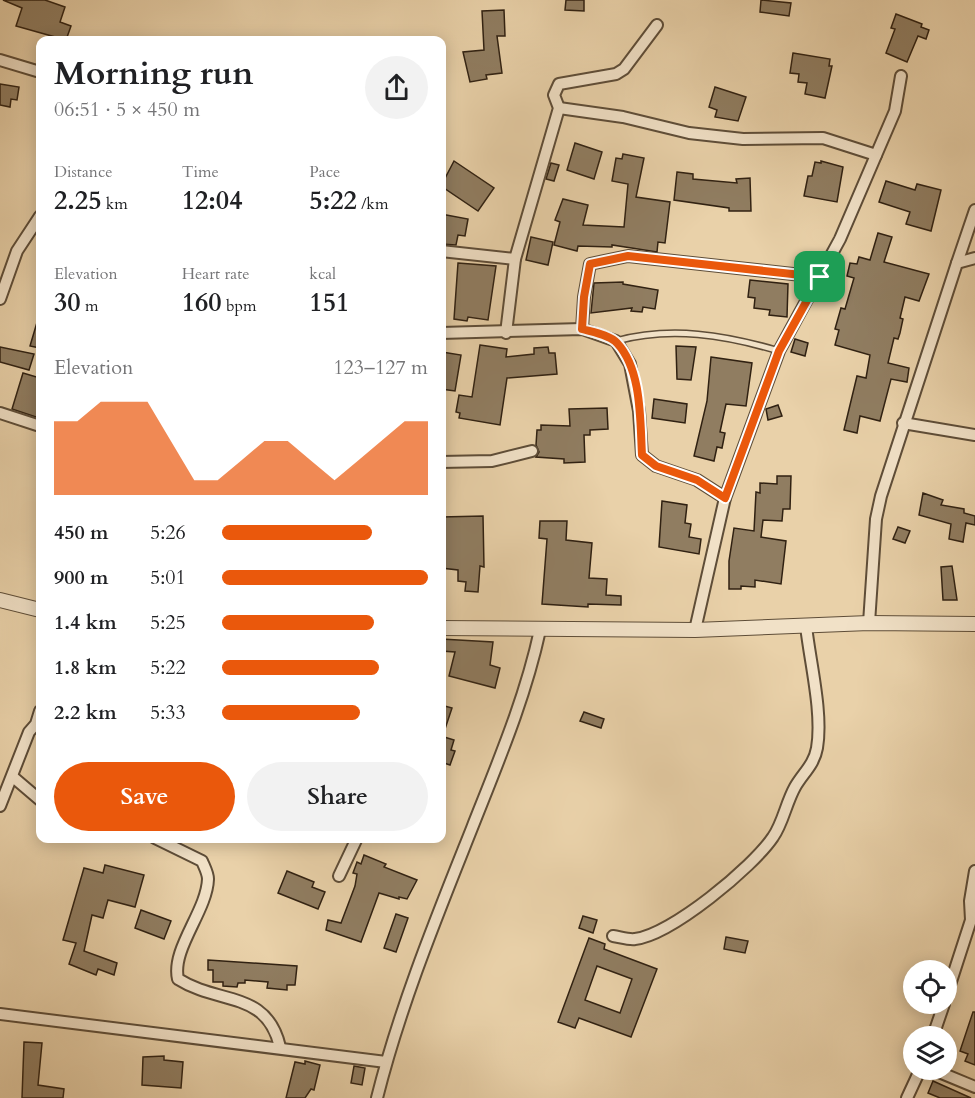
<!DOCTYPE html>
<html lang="en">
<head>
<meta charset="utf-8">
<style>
  body { margin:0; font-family:Cardo,serif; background:#f2f2f2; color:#202124; height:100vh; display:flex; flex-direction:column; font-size:22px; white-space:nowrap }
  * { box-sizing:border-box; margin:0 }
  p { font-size:20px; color:#757577 }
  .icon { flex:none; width:33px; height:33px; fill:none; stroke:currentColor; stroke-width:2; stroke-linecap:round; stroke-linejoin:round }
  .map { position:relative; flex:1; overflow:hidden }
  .side { position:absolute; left:36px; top:36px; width:410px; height:807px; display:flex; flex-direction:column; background:#fff; border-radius:12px; box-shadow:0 3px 15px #0003 }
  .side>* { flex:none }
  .buttons { position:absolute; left:903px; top:960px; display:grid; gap:12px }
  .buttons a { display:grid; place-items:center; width:54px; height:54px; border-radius:50%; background:#fff; box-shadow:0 3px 15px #0003; font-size:30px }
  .pin { position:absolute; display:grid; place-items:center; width:51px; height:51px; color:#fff; margin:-26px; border-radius:12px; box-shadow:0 3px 9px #0006 }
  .round { display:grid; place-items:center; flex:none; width:63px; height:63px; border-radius:32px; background:#f2f2f2 }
  .head { display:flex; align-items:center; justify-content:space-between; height:102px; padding:0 18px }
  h1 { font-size:33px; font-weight:800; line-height:45px }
  .stats { display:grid; grid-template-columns:repeat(3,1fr); gap:9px; height:102px; padding:6px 18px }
  .stats div { display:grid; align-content:center }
  .stats b { font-size:26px; font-weight:800 }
  .stats small { font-size:16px; font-weight:400 }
  .stats p { font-size:16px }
  .chart { height:168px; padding:12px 18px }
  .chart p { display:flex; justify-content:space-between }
  .chart svg { width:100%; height:108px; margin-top:6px; fill:#ea580c; opacity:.7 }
  .primary-button { display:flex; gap:12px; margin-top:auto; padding:12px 18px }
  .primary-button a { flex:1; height:69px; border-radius:36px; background:#ea580c; color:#fff; font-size:24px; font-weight:800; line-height:69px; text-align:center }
  .primary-button a+a { background:#f2f2f2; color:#202124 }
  ul { padding:0 18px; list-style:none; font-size:20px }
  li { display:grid; grid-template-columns:96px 72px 1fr; align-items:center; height:45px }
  li i { height:15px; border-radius:8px; background:#ea580c }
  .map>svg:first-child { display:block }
  .building { fill:#907d61; stroke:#302112; stroke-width:1.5; fill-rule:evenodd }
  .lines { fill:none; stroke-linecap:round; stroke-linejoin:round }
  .service-casing { stroke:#5e4d38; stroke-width:8 }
  .minor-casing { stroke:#5e4d38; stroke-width:14 }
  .tertiary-casing { stroke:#5e4d38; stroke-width:16 }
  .service { stroke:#f1e1c7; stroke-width:5 }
  .minor { stroke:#f1e1c7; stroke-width:10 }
  .tertiary { stroke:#f1e1c7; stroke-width:14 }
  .route-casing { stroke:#fff; stroke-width:12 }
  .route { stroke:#ea580c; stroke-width:8 }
</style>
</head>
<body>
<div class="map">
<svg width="975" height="1098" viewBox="0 0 975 1098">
  <rect width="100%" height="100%" fill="#e9d1a9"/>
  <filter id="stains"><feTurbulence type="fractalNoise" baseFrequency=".00333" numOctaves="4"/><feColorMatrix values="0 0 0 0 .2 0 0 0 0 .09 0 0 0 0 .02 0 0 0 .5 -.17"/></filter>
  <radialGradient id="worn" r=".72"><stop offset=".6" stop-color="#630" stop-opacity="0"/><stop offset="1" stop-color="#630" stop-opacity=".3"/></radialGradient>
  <g class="building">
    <path d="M3,0H45L65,7L60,22L71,26L66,40L16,26L22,8Z"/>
    <path d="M566,0H584V11L565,10Z"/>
    <path d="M761,0L791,3L789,16L760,12Z"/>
    <path d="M504,10L505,36H497L502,73L486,75L487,79L470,82L463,52L484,50L482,11Z"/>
    <path d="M896,14L922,24L921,27L929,30L926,39L918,36L907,62L886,53L895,29L891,28Z"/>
    <path d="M793,53L830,59L829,66H832L825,98L805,94L807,83L798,82L799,74L790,73Z"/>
    <path d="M0,84L19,87L17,100L11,99L10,107L0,105Z"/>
    <path d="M715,87L746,97L738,121L715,117L717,110L709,107Z"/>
    <path d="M575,143L602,152L594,179L567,170Z"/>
    <path d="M623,154L644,158L636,197L670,202L665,243L658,242L657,252L612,245V247L578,246L577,251L554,245L560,222L555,220L563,199L588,205L583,225L624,227L628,184L612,181L616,158L622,159Z"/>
    <path d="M454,161L494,188L478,211L441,186Z"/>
    <path d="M821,161L843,167L837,202L804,196L808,176H812L815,162L821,163Z"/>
    <path d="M551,163L559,165L554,181L546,179Z"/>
    <path d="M677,172L693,174V179L737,183L736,179L750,178L751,211H729V208L674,200Z"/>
    <path d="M886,181L915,190L917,184L941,190L931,231L906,224L910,212L879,202Z"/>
    <path d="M441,214L468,219L465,236L458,235L456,245L441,244Z"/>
    <path d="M878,233L892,237L884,262L929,274L919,301L905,297L900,318L903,319L900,333L898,339L894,338L888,363L909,368L907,382L891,379L880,421L860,416L857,433L844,430L857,376L866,378L870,355L835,345L839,330L835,329L841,308L845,309L854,278L847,276L850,263L857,264L859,257L870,260Z"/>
    <path d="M531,237L553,242L548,265L526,260Z"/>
    <path d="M458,263L496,266L488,320L468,317L467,321L454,319Z"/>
    <path d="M750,280L788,284L787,317L769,315L770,310L754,308L755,298L748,297Z"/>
    <path d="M623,282V284L658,290L655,309L643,307L642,312L631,311L632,308L591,313L594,283Z"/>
    <path d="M38,319H40V348L30,346Z"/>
    <path d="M795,339L808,343L805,356L791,352Z"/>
    <path d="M480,345L507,349L506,357L534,354V348L548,347L549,353H555L557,374L507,378L500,425L459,418L460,413L456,412L459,395L472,397Z"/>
    <path d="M676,346L696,347L691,380L677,379Z"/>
    <path d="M0,347L34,354L29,370L0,362Z"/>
    <path d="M442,352L461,355L455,391L441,389Z"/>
    <path d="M711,357L752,363L746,406L726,404L720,432L725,433L722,448L717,447L714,461L694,456L707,401Z"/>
    <path d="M23,373L40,378L39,418L12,409Z"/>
    <path d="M654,399L687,404L685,423L652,418Z"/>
    <path d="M778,405L782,416L768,420L766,409Z"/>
    <path d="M607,408L608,429L590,430V435H584L585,462L564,463V459L536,457L539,452L536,445L537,430H541V425L570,426L569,409Z"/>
    <path d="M777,476H791L790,509H783L782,521L763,520L761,537L786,541L781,584L755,580V587L741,586V589H729V561L734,528L754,531L756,492L760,493V483L777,484Z"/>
    <path d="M923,493L943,500L941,505L964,509V513L975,516V525L966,523L963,542L949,539L951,524L919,515Z"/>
    <path d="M662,501L687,505L685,523L691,524L689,537L701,539L699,554L659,547Z"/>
    <path d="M483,516L484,567L480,566L478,592L465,591L466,582L458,581V570L441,568V517Z"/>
    <path d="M540,521H567L566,540L592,543L589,578L607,579L606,595L621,596V605L588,604V607L542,604L547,539L539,538Z"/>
    <path d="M898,527L910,531L905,543L893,539Z"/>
    <path d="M952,566L957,600H943L941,567Z"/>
    <path d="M441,639L493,642L490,665L500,668L495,688L449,676L455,652L441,651Z"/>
    <path d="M441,705L452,708L443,735L441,734Z"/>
    <path d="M584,712L604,719L601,728L580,721Z"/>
    <path d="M441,736L454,740L451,750L455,751L450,765L441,762Z"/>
    <path d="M364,855L386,864L384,867L417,880L407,899L399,897V899L379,893L361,942L326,930L328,920L341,923L355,886L357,874L353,873L357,862L361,864Z"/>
    <path d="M105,865L144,875L135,907L108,900L103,918L92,915L84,951L117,963L114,975L98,969L96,975L69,964L76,943L63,940L84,868L103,873Z"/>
    <path d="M287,871L314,882L312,887L325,892L318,909L278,893Z"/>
    <path d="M141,910L171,921L164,939L135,928Z"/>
    <path d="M396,914L408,918L396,952L384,948Z"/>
    <path d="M583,916L597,920L593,933L579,928Z"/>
    <path d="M726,937L748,941L745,953L724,949Z"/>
    <path d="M589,938L605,944L604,949L657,969L631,1037L579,1018L575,1028L558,1022ZM597,966L632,979L620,1013L585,1000Z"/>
    <path d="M208,960L297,966L295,985H287V990L267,988L268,982L245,980V983H238L237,987L223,986V982H213V970H208Z"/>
    <path d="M973,1012H975V1065L965,1061L968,1054L960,1051Z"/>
    <path d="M24,1042L42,1043L38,1085L64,1089L63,1098H22Z"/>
    <path d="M164,1056V1060L183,1062L181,1088L142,1085L143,1057Z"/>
    <path d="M305,1061L320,1065L314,1090L311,1089L305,1098H286L295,1062L305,1064Z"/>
    <path d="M354,1066L365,1068L362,1085L351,1083Z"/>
    <path d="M933,1081L971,1098H940L928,1093Z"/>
  </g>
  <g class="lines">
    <g class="service-casing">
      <path id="service" d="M616,341C671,326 725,335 779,351"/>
    </g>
    <g class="minor-casing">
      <g id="minor">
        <path d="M0,60L40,72"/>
        <path d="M559,108L623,117L689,133L743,139L823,138L876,155"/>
        <path d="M441,251L515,259"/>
        <path d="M957,263L975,210"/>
        <path d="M0,299L17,251L40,216"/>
        <path d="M582,329L584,297L590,264L628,256L820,277"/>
        <path d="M441,333L582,329L616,341L630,364L639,411L642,455L656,466L697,480L725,498"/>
        <path d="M506,333L515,259L559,108L554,95L559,84L616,74L624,69L657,25"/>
        <path d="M0,413L40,426"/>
        <path d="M903,423L975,435"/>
        <path d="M441,462L492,461L532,451"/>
        <path d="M869,623L876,519L881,496L957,263L975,258"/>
        <path d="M695,630L725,498L779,351L840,239L895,111L901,76"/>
        <path d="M13,777L40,800"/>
        <path d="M0,806L29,732L36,724L40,711"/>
        <path d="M155,838L202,861C204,866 208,873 208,879C207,911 171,949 178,979C219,1005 267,990 280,1047"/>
        <path d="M339,876L357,838"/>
        <path d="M613,936C620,937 629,940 635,939C671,935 753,867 773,837C783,823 786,803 795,787C803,773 814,765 817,748C823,713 810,662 806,626"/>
        <path d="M946,997L971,920L970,901L975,871"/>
        <path d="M0,1014L386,1062"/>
        <path d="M933,1036L944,1004"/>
        <path d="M934,1070L975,1087"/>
        <path d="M377,1098C400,1006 437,916 472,828C498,762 525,699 540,630"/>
        <path d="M907,1098L920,1070"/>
      </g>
    </g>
    <g class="tertiary-casing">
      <g id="tertiary">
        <path d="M0,600L40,610"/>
        <path d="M441,628L695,630L869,623L975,624"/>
      </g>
    </g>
    <use href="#service" class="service"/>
    <use href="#minor" class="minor"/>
    <use href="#tertiary" class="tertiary"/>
  </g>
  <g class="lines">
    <g class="route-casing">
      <path id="route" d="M628,256L820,277L779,351L725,498L697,480L656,466L642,455C640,420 642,370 617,343C610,335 592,332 582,329L584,297L590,264Z"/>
    </g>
    <use href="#route" class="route"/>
  </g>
  <rect width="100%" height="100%" filter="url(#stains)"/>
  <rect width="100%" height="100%" fill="url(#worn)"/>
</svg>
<div class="buttons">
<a><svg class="icon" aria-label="locate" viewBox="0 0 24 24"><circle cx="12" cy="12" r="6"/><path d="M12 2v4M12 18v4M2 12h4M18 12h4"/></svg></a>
<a><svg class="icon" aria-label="layers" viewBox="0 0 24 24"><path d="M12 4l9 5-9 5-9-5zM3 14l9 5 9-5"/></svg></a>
</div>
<div class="pin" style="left:820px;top:277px;background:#1e9e55"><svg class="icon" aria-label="arrive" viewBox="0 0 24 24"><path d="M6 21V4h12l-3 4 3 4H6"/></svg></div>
<section class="side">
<div class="head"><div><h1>Morning run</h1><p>06:51 · 5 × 450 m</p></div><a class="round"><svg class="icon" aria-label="share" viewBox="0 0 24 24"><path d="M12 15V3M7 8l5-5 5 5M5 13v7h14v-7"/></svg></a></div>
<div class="stats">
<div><p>Distance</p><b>2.25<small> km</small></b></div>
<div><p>Time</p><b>12:04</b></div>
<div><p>Pace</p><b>5:22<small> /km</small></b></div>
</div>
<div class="stats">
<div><p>Elevation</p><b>30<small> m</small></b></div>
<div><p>Heart rate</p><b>160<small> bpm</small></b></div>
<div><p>kcal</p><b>151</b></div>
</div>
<div class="chart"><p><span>Elevation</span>123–127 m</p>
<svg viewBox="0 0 160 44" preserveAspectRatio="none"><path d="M0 44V14L10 14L20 6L30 6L40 6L50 22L60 38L70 38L80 30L90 22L100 22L110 30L120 38L130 30L140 22L150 14L160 14V44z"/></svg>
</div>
<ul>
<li><b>450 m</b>5:26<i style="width:73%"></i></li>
<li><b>900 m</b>5:01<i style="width:100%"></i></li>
<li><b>1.4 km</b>5:25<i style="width:74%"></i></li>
<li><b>1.8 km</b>5:22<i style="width:76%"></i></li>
<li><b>2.2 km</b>5:33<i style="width:67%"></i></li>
</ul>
<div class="primary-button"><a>Save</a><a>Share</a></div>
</section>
</div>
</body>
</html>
